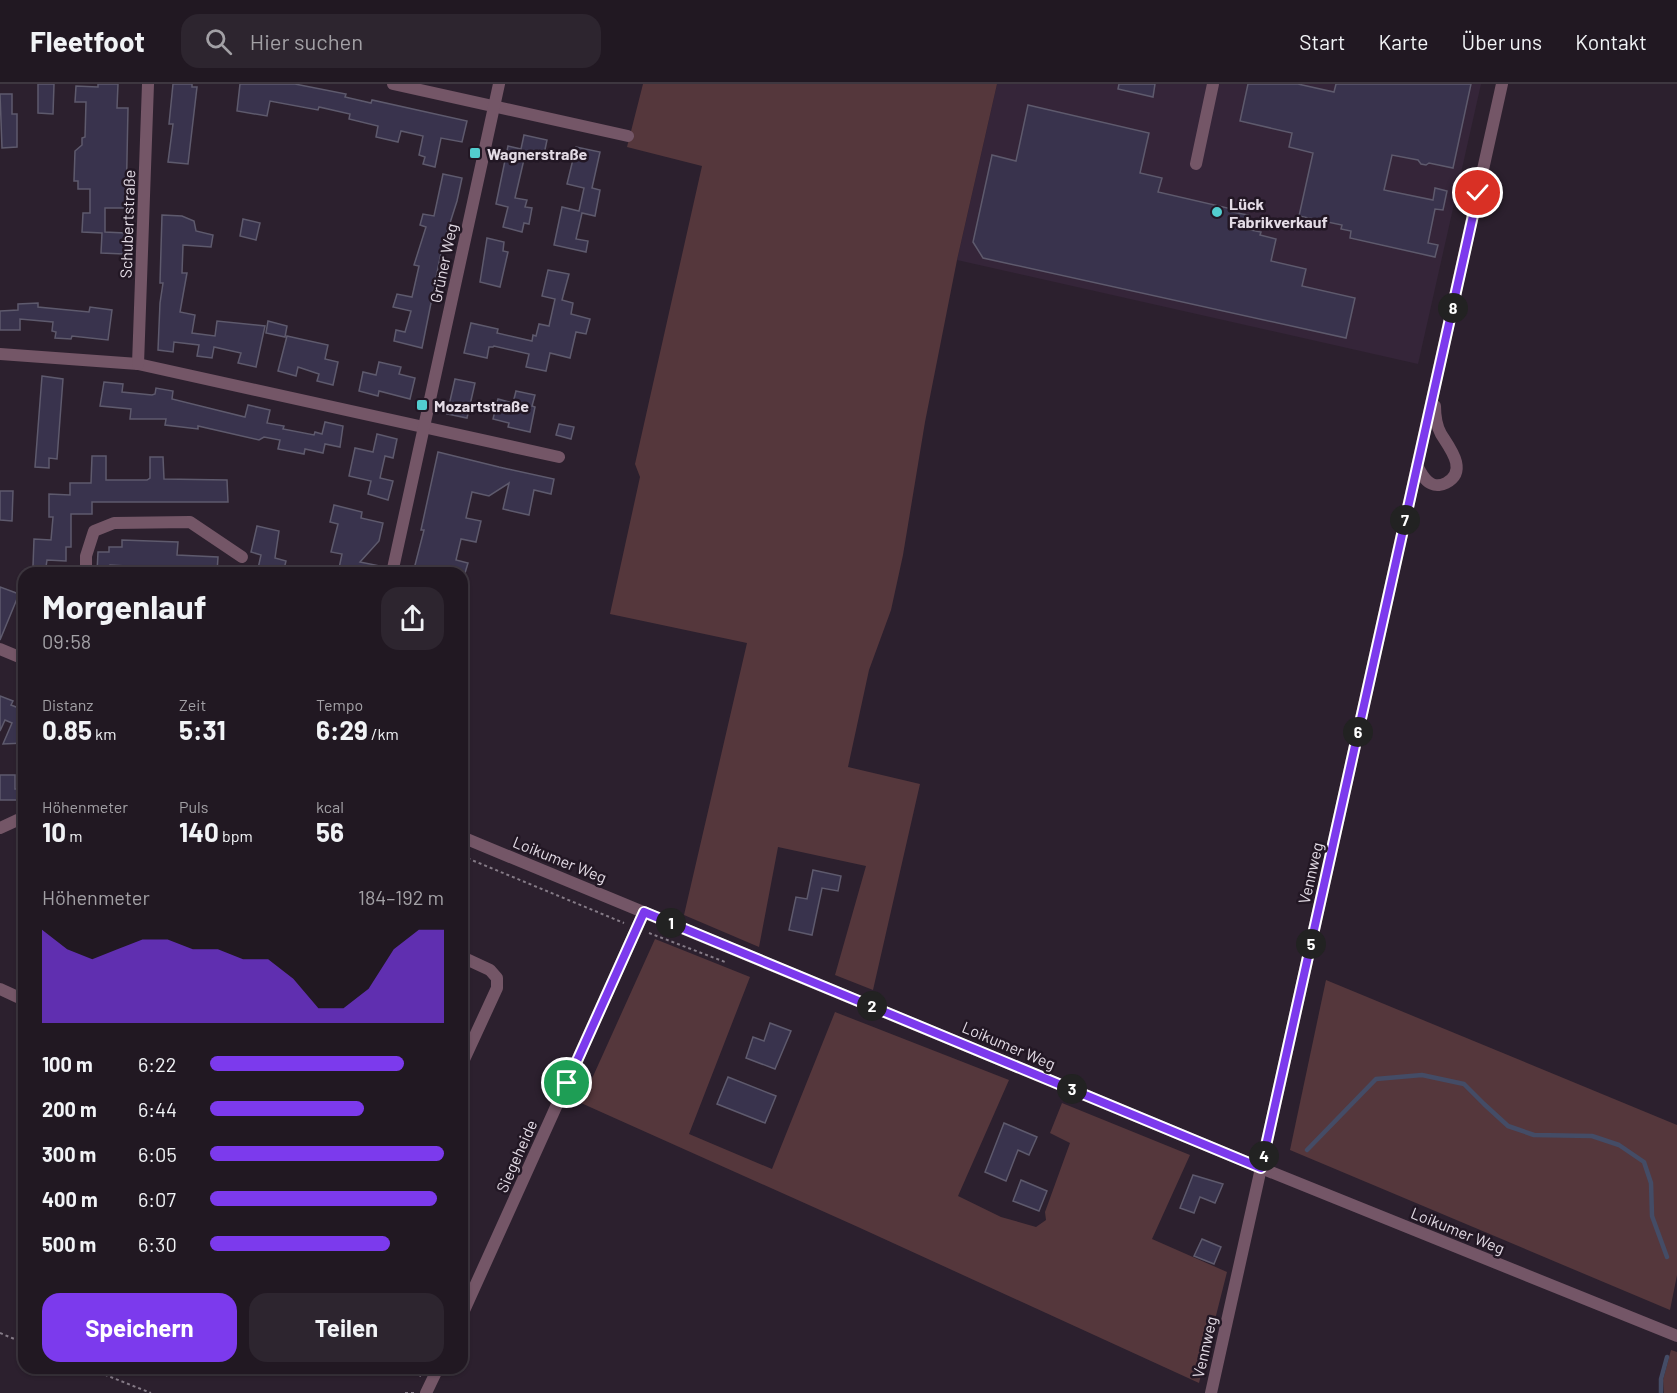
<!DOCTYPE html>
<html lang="de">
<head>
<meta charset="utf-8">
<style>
  body { margin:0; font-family:Barlow,sans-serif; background:#2d252f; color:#f1f3f6; height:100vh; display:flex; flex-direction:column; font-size:22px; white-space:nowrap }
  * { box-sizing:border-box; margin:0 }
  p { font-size:20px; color:#a2a0a5 }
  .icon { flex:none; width:33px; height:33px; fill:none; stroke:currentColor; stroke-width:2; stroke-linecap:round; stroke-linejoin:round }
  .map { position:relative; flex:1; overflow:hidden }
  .panel { position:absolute; left:18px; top:483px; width:450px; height:807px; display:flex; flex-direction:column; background:#211822; border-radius:18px; box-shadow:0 2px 4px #0004,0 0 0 2px #3e3740 }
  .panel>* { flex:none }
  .pin { position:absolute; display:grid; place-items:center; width:51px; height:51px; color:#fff; margin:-26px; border:3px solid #fff; border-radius:50%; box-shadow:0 2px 6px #0007 }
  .km { position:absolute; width:30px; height:30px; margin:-15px; border-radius:50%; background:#222; color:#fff; font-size:16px; line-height:30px; text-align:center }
  .round { display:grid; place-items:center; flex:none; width:63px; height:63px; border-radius:18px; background:#2d252f }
  .headline { display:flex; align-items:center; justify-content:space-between; height:102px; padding:0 24px }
  h1 { font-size:33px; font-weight:700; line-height:45px }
  .stats { display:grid; grid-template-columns:repeat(3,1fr); gap:9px; height:102px; padding:6px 24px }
  .stats div { display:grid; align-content:center }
  .stats b { font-size:26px; font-weight:700 }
  .stats small { font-size:16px; font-weight:400 }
  .stats p { font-size:16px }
  .chart { height:168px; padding:12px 24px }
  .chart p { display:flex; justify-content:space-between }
  .chart svg { width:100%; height:108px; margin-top:6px; fill:#7c3aed; opacity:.7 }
  .cta { display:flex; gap:12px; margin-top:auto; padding:12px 24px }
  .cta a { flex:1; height:69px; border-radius:18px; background:#7c3aed; color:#fff; font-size:24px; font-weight:700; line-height:69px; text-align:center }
  .cta a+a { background:#2d252f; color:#f1f3f6 }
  ul { padding:0 24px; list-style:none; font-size:20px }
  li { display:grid; grid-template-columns:96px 72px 1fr; align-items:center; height:45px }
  li i { height:15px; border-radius:8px; background:#7c3aed }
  header { display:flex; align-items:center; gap:36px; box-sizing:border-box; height:84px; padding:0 30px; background:#211822; border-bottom:2px solid #3e3740 }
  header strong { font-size:28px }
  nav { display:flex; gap:33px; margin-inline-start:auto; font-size:21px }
  .search { width:420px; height:54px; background:#2d252f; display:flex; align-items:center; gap:15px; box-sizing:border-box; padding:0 21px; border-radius:18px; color:#a2a0a5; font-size:22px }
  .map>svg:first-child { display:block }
  .built { fill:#352539 }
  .green { fill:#55373c }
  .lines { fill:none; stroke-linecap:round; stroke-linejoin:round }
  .stream { stroke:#444c66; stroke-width:4.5 }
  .building { fill:#39334d; stroke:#5e5a6d; stroke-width:1.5 }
  .path { stroke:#857b87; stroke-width:2; stroke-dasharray:3 3; stroke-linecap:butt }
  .minor { stroke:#745667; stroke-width:12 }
  .route-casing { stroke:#fff; stroke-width:12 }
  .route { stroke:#7c3aed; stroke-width:8 }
  .poi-dot { fill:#52cdcf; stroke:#221724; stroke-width:2 }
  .labels { text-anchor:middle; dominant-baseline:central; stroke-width:5; stroke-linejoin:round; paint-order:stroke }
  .poi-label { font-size:16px; font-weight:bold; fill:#e3dbe5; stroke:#221724; text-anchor:start }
  .street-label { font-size:16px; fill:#e3dbe5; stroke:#221724 }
</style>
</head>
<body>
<header>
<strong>Fleetfoot</strong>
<div class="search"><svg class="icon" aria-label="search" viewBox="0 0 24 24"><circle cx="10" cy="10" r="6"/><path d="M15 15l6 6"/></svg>Hier suchen</div>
<nav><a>Start</a><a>Karte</a><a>Über uns</a><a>Kontakt</a></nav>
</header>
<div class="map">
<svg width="1677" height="1309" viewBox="0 0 1677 1309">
  <rect width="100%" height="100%" fill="#2c202e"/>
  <path class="built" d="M997,0H1481L1418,280L957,176Z"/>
  <g class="green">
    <path d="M643,0H997L957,176L925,338L903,471L891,526L869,586L848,683L920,700L873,906L835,891L866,782L778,763L759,863L684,831L747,559L610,530L640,393L635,380L702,82L627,63Z"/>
    <path d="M655,855L750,893L689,1050L772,1085L835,928L1009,996L958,1112L1001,1133L1036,1143L1046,1136L1045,1128L1070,1059L1050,1049L1062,1019L1190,1071L1152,1155L1227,1188L1199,1299L858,1143L581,1019Z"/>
    <path d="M1326,896L1677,1041V1191L1670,1226L1290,1066Z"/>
    <path d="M1671,1266L1677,1268V1309H1664L1663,1296Z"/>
  </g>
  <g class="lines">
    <g class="stream">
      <path d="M1307,1066L1376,995L1422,991L1464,1000L1484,1020L1508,1042L1534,1051L1592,1052L1619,1061L1644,1078L1651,1099L1652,1132L1667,1173"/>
      <path d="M1661,1309V1295L1667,1273"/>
    </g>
  </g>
  <g class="building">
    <path d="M38,0H54L53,30L38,29Z"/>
    <path d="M98,0H118L117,24H128L126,124H105V148L125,149L124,170L101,169L102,149L82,148L83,129H90V105H78V97H74L75,67L82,61V54L85,53L86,18H75L76,2L98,3Z"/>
    <path d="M173,0H192V3H197L188,80L168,78L173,40H169Z"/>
    <path d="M240,0H295L346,10L345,13L371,19L372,16L467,37L462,58L441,54L435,83L423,80L425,73L419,71L423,52L401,47L398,58L376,53L378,42L349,35L350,30L319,23L318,26L270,17L267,32L237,27Z"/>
    <path d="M1119,0H1155L1153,13L1118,5Z"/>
    <path d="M1248,0H1298L1334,8L1336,0H1471L1453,84L1429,79L1426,81L1421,80L1418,76L1392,71L1384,106L1433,116L1435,104L1447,107L1443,126L1435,125L1428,159L1438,161L1435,173L1350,154L1351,147L1341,145L1342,141L1299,132L1313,69L1289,63L1292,49L1240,37Z"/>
    <path d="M0,10H12V30H17V63L2,64Z"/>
    <path d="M1028,21L1149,49L1140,89L1162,94L1158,108L1232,125V128L1248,131L1245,145L1261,148L1260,151L1276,155L1271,177L1306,185L1302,202L1355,214L1346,254L983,174L973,158L992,71L1016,77Z"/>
    <path d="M524,51L547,56L543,75L525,71L515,114L527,116L525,123L532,124L529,140L524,139L522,148L503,143L508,123L496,120L508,62L521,65Z"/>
    <path d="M576,63L600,68L592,104L600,106L595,132L582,129L576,155L588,157L586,168L554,161L562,123L579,127L584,104L567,100Z"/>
    <path d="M443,90L462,94L457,117L442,164L422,264L394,257L396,246L405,248L411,227L393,223L397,210L412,213L419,182L414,181L426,143L420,141L423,130L434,132Z"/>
    <path d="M162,131L182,132L194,137L196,147L213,151L211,163L183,161L182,189H187L180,228L195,231L192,249L215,252L217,237L265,242L256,283L238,279L241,269L214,263L212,274L197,272L199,261L174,258L173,268L158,266L160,219L163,199H160Z"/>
    <path d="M243,135L260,139L256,156L240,152Z"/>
    <path d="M487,154L504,158L503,167L508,168L500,203L480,198Z"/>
    <path d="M548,186L569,190L562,216L573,219L571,230L590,235L586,250L576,248L570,274L550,269L546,287L526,283L529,270L494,262L493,263H489L487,274L464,269L471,239L498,245L497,249L532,257L533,251L536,252L539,240L549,242L555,215L542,212Z"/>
    <path d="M38,219V223L89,228L90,223L112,226L108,256L72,252L71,255L55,254L56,248L52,247L53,238L20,235V246H0V227L18,226V220Z"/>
    <path d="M268,237L287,242L285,253L266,249Z"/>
    <path d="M287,252L328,261L325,275L338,278L333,301L317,297L319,290L298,283L296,292L278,287Z"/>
    <path d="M379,278L401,283L399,290L415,294L410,315L379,307L378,312L359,307L363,288L376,291Z"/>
    <path d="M42,292L63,295L57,375L49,374V384L35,383Z"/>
    <path d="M455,295L475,299L467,334L447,330Z"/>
    <path d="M104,298L123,300L122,308L152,311L155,310L156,304L173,307L172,315L245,333L248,321L270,326L267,339L284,342L283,345L314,351L315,348L322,350L325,338L343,342L340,363L325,360L323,369L305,365L304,370L278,365L280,356L264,353L259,356L198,342V345L165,341L166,335H130L131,325L100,322Z"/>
    <path d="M516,307L535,311L532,322L535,323L530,348L508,343L509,339L493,335L498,315L513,319Z"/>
    <path d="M559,340L574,343L571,355L556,351Z"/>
    <path d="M377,350L397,355L393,374L385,372L380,394L393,397L388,416L368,410L371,397L349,392L355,364L373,368Z"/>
    <path d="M438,368L499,383L554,395L551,410L534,406L529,431L503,425L509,399L489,412L472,408L466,434L481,437L476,458L461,455L456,476L468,479L465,489H413L424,446H421Z"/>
    <path d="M92,372H106V396H147L150,394V373H163L164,395L227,396L228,418H92V430H71V463H66V477L47,476L46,483L33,482L34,455L51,456L53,433H49V410L70,411V399H91Z"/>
    <path d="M0,407H13L12,437L0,436Z"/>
    <path d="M334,421L362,428L361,434L383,439L379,457L360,478L385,483L384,489H338L342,470L331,468L338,440L330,438Z"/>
    <path d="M257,442L279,447L275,474L286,477L283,489H257L261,471L251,468Z"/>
    <path d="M122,456L178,458L177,471L218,473L217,489H183V487L163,486V484L110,481V488H97L98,468H109V463H122Z"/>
    <path d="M0,503L19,510L0,556Z"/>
    <path d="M0,612L13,617L11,621L24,626V659L3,660L12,639L5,636L0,647Z"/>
    <path d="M0,691H15V705H21V716H0Z"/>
    <path d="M813,786L841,792L838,807L822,804L812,851L789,846L796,813L807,815Z"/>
    <path d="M770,939L791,947L775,985L746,974L753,953L764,957Z"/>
    <path d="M728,993L776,1012L765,1039L717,1020Z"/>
    <path d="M1004,1039L1037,1053L1029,1071L1018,1066L1006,1097L985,1088Z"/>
    <path d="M1193,1091L1223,1100L1215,1119L1200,1113L1194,1129L1180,1124Z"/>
    <path d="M1021,1096L1047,1107L1039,1127L1013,1117Z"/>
    <path d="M1202,1155L1221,1163L1214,1180L1194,1172Z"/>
  </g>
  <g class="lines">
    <g class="path">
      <path d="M462,772L624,839"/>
      <path d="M649,849L725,878"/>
      <path d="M0,1249L24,1259"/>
      <path d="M88,1284L151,1309"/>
      <path d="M412,1284L411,1287L421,1292"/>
      <path d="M405,1309H414"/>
    </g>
    <g class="minor">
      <path d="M393,0L628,52"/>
      <path d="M1196,80L1213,0"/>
      <path d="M0,270L138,280L559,373"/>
      <path d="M138,280L148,0"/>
      <path d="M1417,382C1421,388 1424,397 1432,400C1436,402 1442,401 1446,399C1469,387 1449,363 1441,350C1436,341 1435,331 1435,322"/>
      <path d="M86,489V472L94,447L114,439L190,438L242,473"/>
      <path d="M392,489L499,0"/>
      <path d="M0,565L24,575"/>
      <path d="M0,744L24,733"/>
      <path d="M462,753L1261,1084L1677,1252"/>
      <path d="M462,873L490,886L497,894V904L462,980"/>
      <path d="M0,905L24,916"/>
      <path d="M462,1231L644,828"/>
      <path d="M426,1309L438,1284"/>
      <path d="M1211,1309L1502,0"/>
    </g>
  </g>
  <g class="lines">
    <g class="route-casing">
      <path id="route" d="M567,999L644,828L1261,1084L1478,109"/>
    </g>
    <use href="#route" class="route"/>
  </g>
  <g class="poi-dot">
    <rect x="469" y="63" width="12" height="12" rx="3"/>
    <circle cx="1217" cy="128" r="6"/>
    <rect x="416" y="315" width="12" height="12" rx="3"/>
  </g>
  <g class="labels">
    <g class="poi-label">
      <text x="487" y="69">Wagnerstraße</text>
      <text x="1229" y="119">Lück<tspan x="1229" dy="18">Fabrikverkauf</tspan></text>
      <text x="434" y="321">Mozartstraße</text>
    </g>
    <g class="street-label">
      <text transform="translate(127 140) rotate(-88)">Schubertstraße</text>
      <text transform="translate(443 179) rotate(-78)">Grüner Weg</text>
      <text transform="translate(560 775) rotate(22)">Loikumer Weg</text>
      <text transform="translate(1310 789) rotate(-77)">Vennweg</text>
      <text transform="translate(1009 961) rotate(23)">Loikumer Weg</text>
      <text transform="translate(516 1072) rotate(-66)">Siegeheide</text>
      <text transform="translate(1458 1146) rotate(22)">Loikumer Weg</text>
      <text transform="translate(1204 1263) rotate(-77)">Vennweg</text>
    </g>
  </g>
</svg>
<div class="pin" style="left:567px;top:999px;background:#1e9e55"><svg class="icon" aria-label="arrive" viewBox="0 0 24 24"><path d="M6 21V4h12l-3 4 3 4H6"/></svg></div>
<div class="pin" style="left:1478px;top:109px;background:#d93025"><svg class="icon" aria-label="check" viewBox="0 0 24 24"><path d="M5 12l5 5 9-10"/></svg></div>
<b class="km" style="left:671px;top:839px">1</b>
<b class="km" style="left:872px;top:922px">2</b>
<b class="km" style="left:1072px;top:1005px">3</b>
<b class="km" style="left:1264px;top:1072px">4</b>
<b class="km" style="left:1311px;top:860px">5</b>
<b class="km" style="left:1358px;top:648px">6</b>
<b class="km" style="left:1405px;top:436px">7</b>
<b class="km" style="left:1453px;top:224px">8</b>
<section class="panel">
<div class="headline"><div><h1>Morgenlauf</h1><p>09:58</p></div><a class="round"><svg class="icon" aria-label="share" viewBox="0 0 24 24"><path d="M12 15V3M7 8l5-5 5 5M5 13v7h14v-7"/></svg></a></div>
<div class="stats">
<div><p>Distanz</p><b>0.85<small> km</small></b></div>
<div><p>Zeit</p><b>5:31</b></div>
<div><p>Tempo</p><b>6:29<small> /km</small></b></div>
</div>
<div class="stats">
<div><p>Höhenmeter</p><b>10<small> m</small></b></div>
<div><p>Puls</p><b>140<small> bpm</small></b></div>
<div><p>kcal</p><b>56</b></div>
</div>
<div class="chart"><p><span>Höhenmeter</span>184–192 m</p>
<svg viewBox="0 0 160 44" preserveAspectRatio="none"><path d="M0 44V6L10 14L20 18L30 14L40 10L50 10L60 14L70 14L80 18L90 18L100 26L110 38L120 38L130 30L140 14L150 6L160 6V44z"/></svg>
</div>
<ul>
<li><b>100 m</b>6:22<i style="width:83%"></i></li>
<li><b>200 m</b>6:44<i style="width:66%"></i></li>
<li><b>300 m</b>6:05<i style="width:100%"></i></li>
<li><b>400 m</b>6:07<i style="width:97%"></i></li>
<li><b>500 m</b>6:30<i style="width:77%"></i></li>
</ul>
<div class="cta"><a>Speichern</a><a>Teilen</a></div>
</section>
</div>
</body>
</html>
